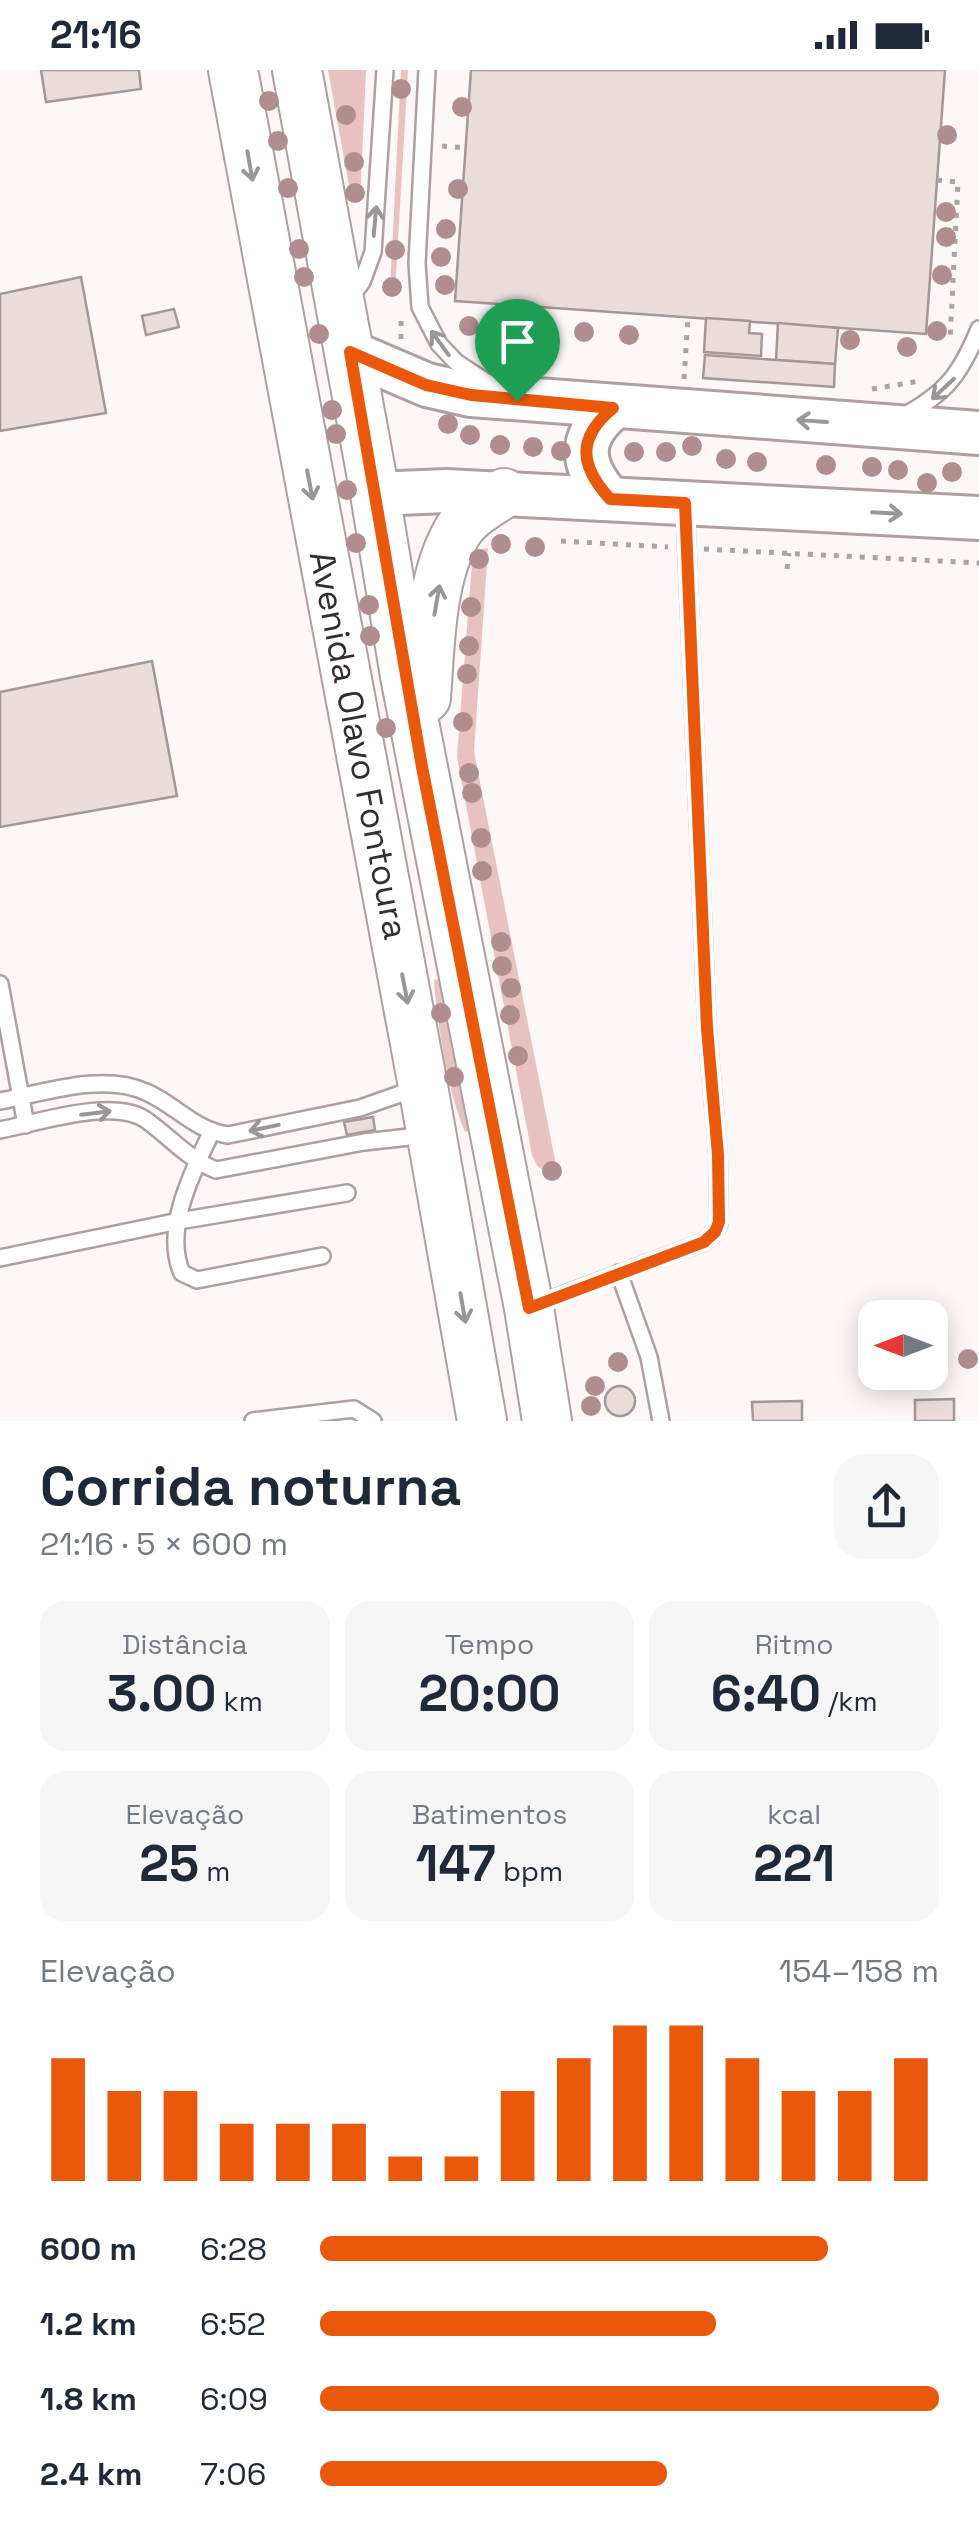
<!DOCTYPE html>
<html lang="pt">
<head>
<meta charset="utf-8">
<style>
  body { margin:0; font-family:"Space Grotesk",sans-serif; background:#f6f6f7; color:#1f2937; height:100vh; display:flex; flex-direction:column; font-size:38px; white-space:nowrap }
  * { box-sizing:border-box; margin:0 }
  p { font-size:32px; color:#747a83 }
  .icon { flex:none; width:55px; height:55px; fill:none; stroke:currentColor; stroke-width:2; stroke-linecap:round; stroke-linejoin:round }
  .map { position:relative; height:1351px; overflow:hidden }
  .drawer { display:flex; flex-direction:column; background:#fff; flex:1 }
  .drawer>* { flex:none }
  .needle { width:65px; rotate:270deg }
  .tools { position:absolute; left:858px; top:1230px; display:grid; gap:20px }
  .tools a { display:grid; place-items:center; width:90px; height:90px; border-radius:20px; background:#fff; box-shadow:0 5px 25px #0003; font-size:50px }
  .pin { position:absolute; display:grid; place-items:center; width:85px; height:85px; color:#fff; margin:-102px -42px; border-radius:50% 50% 50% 0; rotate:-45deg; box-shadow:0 0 10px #0007 }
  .pin .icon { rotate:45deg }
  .round { display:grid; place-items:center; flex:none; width:105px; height:105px; border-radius:30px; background:#f6f6f7 }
  .head { display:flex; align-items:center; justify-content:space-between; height:170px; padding:0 40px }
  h1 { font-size:55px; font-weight:800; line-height:75px }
  .figures { display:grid; grid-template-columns:repeat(3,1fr); gap:15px; height:170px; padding:10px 40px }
  .figures div { display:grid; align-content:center; border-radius:25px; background:#f6f6f7; text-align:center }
  .figures b { font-size:50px; font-weight:800 }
  .figures small { font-size:28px; font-weight:400 }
  .figures p { font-size:28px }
  .chart { height:280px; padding:20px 40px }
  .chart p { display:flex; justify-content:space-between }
  .chart svg { width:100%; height:180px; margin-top:10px; stroke:#ea580c; stroke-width:6 }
  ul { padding:0 40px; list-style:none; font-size:32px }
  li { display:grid; grid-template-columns:160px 120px 1fr; align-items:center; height:75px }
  li i { height:25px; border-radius:12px; background:#ea580c }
  .status { display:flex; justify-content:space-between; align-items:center; height:70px; padding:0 50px; background:#fff; direction:ltr }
  .status svg { height:28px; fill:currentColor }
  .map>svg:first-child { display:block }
  .green { fill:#e7c2c1 }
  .building { fill:#ebdddc; stroke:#a59797; stroke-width:2.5 }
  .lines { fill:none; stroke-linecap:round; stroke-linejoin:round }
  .lane-casing { stroke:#aea0a0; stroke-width:20 }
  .secondary-casing { stroke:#aea0a0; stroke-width:48 }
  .primary-casing { stroke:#aea0a0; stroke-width:52 }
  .path { stroke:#aaa4a4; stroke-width:5; stroke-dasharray:5 8; stroke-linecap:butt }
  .lane { stroke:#fff; stroke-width:15 }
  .secondary { stroke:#fff; stroke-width:42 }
  .primary { stroke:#fff; stroke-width:48 }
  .tree { fill:#b08e90 }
  .oneway { stroke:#9a9696 }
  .route-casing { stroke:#fff; stroke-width:20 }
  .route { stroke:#ea580c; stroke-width:12 }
  .labels { text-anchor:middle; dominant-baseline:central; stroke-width:9; stroke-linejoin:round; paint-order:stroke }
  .street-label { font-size:35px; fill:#342e2e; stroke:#fff }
</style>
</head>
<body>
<div class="status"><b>21:16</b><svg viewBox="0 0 49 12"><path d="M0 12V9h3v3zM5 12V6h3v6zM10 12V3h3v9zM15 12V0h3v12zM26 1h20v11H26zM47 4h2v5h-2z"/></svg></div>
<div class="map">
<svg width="979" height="1351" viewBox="0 0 979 1351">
  <rect width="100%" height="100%" fill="#fdf7f7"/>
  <g class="green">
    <path d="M328,0H366L360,132H352Z"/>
    <path d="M401,0H408L395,221H390Z"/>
    <path d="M488,478L474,682L559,1110L537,1096L532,1085L457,687L472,492L480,479Z"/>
    <path d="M439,909L469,1061L465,1062C448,1023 437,953 434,910Z"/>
  </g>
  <g class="building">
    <path d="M41,0H139L141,19L46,32Z"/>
    <path d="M471,0H945L926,264L455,231Z"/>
    <path d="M81,207L106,343L0,361V224Z"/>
    <path d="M174,239L179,257L146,265L142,246Z"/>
    <path d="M706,248L750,251L749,263L762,264L761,286L704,282Z"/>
    <path d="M778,253L838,258L835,294L776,290Z"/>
    <path d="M705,285L835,294L834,317L703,308Z"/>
    <path d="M152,591L177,726L0,757V622Z"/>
    <path d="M373,1047L375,1060L347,1065L344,1052Z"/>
    <circle cx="620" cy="1331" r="15"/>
    <path d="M954,1329V1351H915V1330Z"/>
    <path d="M802,1331V1351H753L752,1332Z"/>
  </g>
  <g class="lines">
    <g class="lane-casing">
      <g id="lane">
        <path d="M427,0L417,193L420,237L439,274L456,292L488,313"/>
        <path d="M350,228L362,212L373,182L385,0"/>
        <path d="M902,347C946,323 960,305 979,259"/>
        <path d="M0,914L26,1055"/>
        <path d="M0,1031C43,1023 104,1002 146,1022C176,1035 194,1060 228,1065L360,1038L420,1017"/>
        <path d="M0,1060C37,1053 114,1027 146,1050C170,1067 188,1089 216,1100L364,1072L427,1065"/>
        <path d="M211,1063C192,1103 163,1160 182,1203L197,1210L322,1186"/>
        <path d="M0,1188L179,1151L347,1123"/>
        <path d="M619,1203L649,1287L661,1351"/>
        <path d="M533,1236L704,1172L715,1162L719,1153L718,1085L707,958L685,435"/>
        <path d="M253,1351L354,1339L373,1351"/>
      </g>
    </g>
    <g class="secondary-casing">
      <g id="secondary">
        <path d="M350,282L427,315L471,325L979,363"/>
        <path d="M375,424L446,421L979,448"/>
        <path d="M610,429C580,395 577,368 613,338"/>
      </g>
    </g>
    <g class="primary-casing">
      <g id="primary">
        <path d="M233,0L423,1016L482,1351"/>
        <path d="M297,0L375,424L405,606L529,1238L547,1351"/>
        <path d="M426,628C430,576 430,511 456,464C466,445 487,435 504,423"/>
      </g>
    </g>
    <g class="path">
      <path d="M442,76L466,78"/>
      <path d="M937,110L958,112L950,271"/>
      <path d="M401,269V245"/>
      <path d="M684,309L688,247"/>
      <path d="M872,319L920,311"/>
      <path d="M561,471L668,477"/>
      <path d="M704,479L979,493"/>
      <path d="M787,499L789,483"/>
    </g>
    <use href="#lane" class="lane"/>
    <use href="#secondary" class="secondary"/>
    <use href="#primary" class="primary"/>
  </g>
  <g class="tree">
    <circle cx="401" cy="19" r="10"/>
    <circle cx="269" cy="31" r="10"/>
    <circle cx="462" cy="37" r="10"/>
    <circle cx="346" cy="45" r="10"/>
    <circle cx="947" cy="65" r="10"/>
    <circle cx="278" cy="71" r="10"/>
    <circle cx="354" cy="92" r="10"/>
    <circle cx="288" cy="118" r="10"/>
    <circle cx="458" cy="119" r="10"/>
    <circle cx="355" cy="123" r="10"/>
    <circle cx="946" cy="142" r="10"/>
    <circle cx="446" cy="159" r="10"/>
    <circle cx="946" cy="167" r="10"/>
    <circle cx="299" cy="179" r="10"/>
    <circle cx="395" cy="180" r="10"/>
    <circle cx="441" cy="187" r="10"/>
    <circle cx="942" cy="205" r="10"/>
    <circle cx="304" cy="207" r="10"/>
    <circle cx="445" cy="215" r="10"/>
    <circle cx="392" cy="217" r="10"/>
    <circle cx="469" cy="256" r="10"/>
    <circle cx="504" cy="259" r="10"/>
    <circle cx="539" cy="261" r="10"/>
    <circle cx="937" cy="261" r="10"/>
    <circle cx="584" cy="262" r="10"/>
    <circle cx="319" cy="264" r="10"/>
    <circle cx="629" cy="265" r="10"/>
    <circle cx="850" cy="270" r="10"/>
    <circle cx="907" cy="277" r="10"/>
    <circle cx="332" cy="340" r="10"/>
    <circle cx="448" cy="354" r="10"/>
    <circle cx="336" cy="364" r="10"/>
    <circle cx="470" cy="365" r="10"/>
    <circle cx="500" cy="375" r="10"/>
    <circle cx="692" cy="376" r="10"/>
    <circle cx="533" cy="377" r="10"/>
    <circle cx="561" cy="381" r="10"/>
    <circle cx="634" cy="382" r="10"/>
    <circle cx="666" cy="382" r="10"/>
    <circle cx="726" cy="389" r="10"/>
    <circle cx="757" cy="392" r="10"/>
    <circle cx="826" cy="395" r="10"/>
    <circle cx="872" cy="397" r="10"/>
    <circle cx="898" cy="400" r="10"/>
    <circle cx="952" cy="402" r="10"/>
    <circle cx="927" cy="413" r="10"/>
    <circle cx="347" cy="420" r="10"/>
    <circle cx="356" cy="473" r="10"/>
    <circle cx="501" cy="474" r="10"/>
    <circle cx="535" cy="477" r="10"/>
    <circle cx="479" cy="489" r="10"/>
    <circle cx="369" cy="535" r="10"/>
    <circle cx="471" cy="537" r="10"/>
    <circle cx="370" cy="566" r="10"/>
    <circle cx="469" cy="576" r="10"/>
    <circle cx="467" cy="604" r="10"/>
    <circle cx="463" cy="652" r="10"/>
    <circle cx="386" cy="658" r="10"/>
    <circle cx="469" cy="703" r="10"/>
    <circle cx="472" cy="723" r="10"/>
    <circle cx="481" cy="768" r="10"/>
    <circle cx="482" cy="801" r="10"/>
    <circle cx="501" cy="872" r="10"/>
    <circle cx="502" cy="896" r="10"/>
    <circle cx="511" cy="918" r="10"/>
    <circle cx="441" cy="943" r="10"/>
    <circle cx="510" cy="945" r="10"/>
    <circle cx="518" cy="986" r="10"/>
    <circle cx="454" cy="1007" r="10"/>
    <circle cx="552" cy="1101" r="10"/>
    <circle cx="968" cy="1289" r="10"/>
    <circle cx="618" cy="1292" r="10"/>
    <circle cx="595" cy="1316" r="10"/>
    <circle cx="591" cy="1336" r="10"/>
  </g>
  <defs><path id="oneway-shaft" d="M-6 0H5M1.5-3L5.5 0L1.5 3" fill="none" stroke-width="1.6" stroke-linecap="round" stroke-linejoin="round" transform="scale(2.5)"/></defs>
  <g class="oneway">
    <use href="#oneway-shaft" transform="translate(250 96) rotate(80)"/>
    <use href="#oneway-shaft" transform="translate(375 151) rotate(-85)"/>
    <use href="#oneway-shaft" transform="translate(440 273) rotate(-126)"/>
    <use href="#oneway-shaft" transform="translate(943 319) rotate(137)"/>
    <use href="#oneway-shaft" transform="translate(812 351) rotate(-176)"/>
    <use href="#oneway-shaft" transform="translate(310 415) rotate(79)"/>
    <use href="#oneway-shaft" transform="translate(887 443) rotate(3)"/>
    <use href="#oneway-shaft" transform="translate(437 530) rotate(-80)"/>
    <use href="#oneway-shaft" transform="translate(405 919) rotate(79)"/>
    <use href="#oneway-shaft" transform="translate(96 1043) rotate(-7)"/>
    <use href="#oneway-shaft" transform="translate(264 1058) rotate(168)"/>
    <use href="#oneway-shaft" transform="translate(463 1238) rotate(80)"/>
  </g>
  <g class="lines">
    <g class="route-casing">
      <path id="route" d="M350,282L426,315L471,325L613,338C577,368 579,395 610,429L685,433L707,958L718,1085L719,1152L715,1162L704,1172L529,1238L422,697Z"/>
    </g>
    <use href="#route" class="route"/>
  </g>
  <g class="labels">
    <g class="street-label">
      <text transform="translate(359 675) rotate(79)">Avenida Olavo Fontoura</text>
    </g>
  </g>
</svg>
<div class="tools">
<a><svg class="needle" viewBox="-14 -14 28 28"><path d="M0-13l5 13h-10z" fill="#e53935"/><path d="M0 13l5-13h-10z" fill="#747a83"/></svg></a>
</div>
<div class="pin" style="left:517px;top:331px;background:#1e9e55"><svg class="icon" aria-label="arrive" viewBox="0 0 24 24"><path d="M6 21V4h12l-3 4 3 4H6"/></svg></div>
</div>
<section class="drawer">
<div class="head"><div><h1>Corrida noturna</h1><p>21:16 · 5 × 600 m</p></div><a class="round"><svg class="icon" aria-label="share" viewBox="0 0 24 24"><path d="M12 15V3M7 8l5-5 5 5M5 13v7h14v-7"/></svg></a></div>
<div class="figures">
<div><p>Distância</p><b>3.00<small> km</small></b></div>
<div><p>Tempo</p><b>20:00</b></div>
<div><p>Ritmo</p><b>6:40<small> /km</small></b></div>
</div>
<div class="figures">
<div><p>Elevação</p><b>25<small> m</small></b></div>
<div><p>Batimentos</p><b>147<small> bpm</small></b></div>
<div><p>kcal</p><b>221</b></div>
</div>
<div class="chart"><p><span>Elevação</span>154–158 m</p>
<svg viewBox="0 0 160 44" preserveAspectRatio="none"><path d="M5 44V14M15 44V22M25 44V22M35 44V30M45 44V30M55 44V30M65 44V38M75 44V38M85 44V22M95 44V14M105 44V6M115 44V6M125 44V14M135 44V22M145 44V22M155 44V14"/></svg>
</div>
<ul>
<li><b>600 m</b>6:28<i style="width:82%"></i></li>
<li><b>1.2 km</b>6:52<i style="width:64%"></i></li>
<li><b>1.8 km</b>6:09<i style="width:100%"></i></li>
<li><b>2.4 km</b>7:06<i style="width:56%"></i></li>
</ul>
</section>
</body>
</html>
